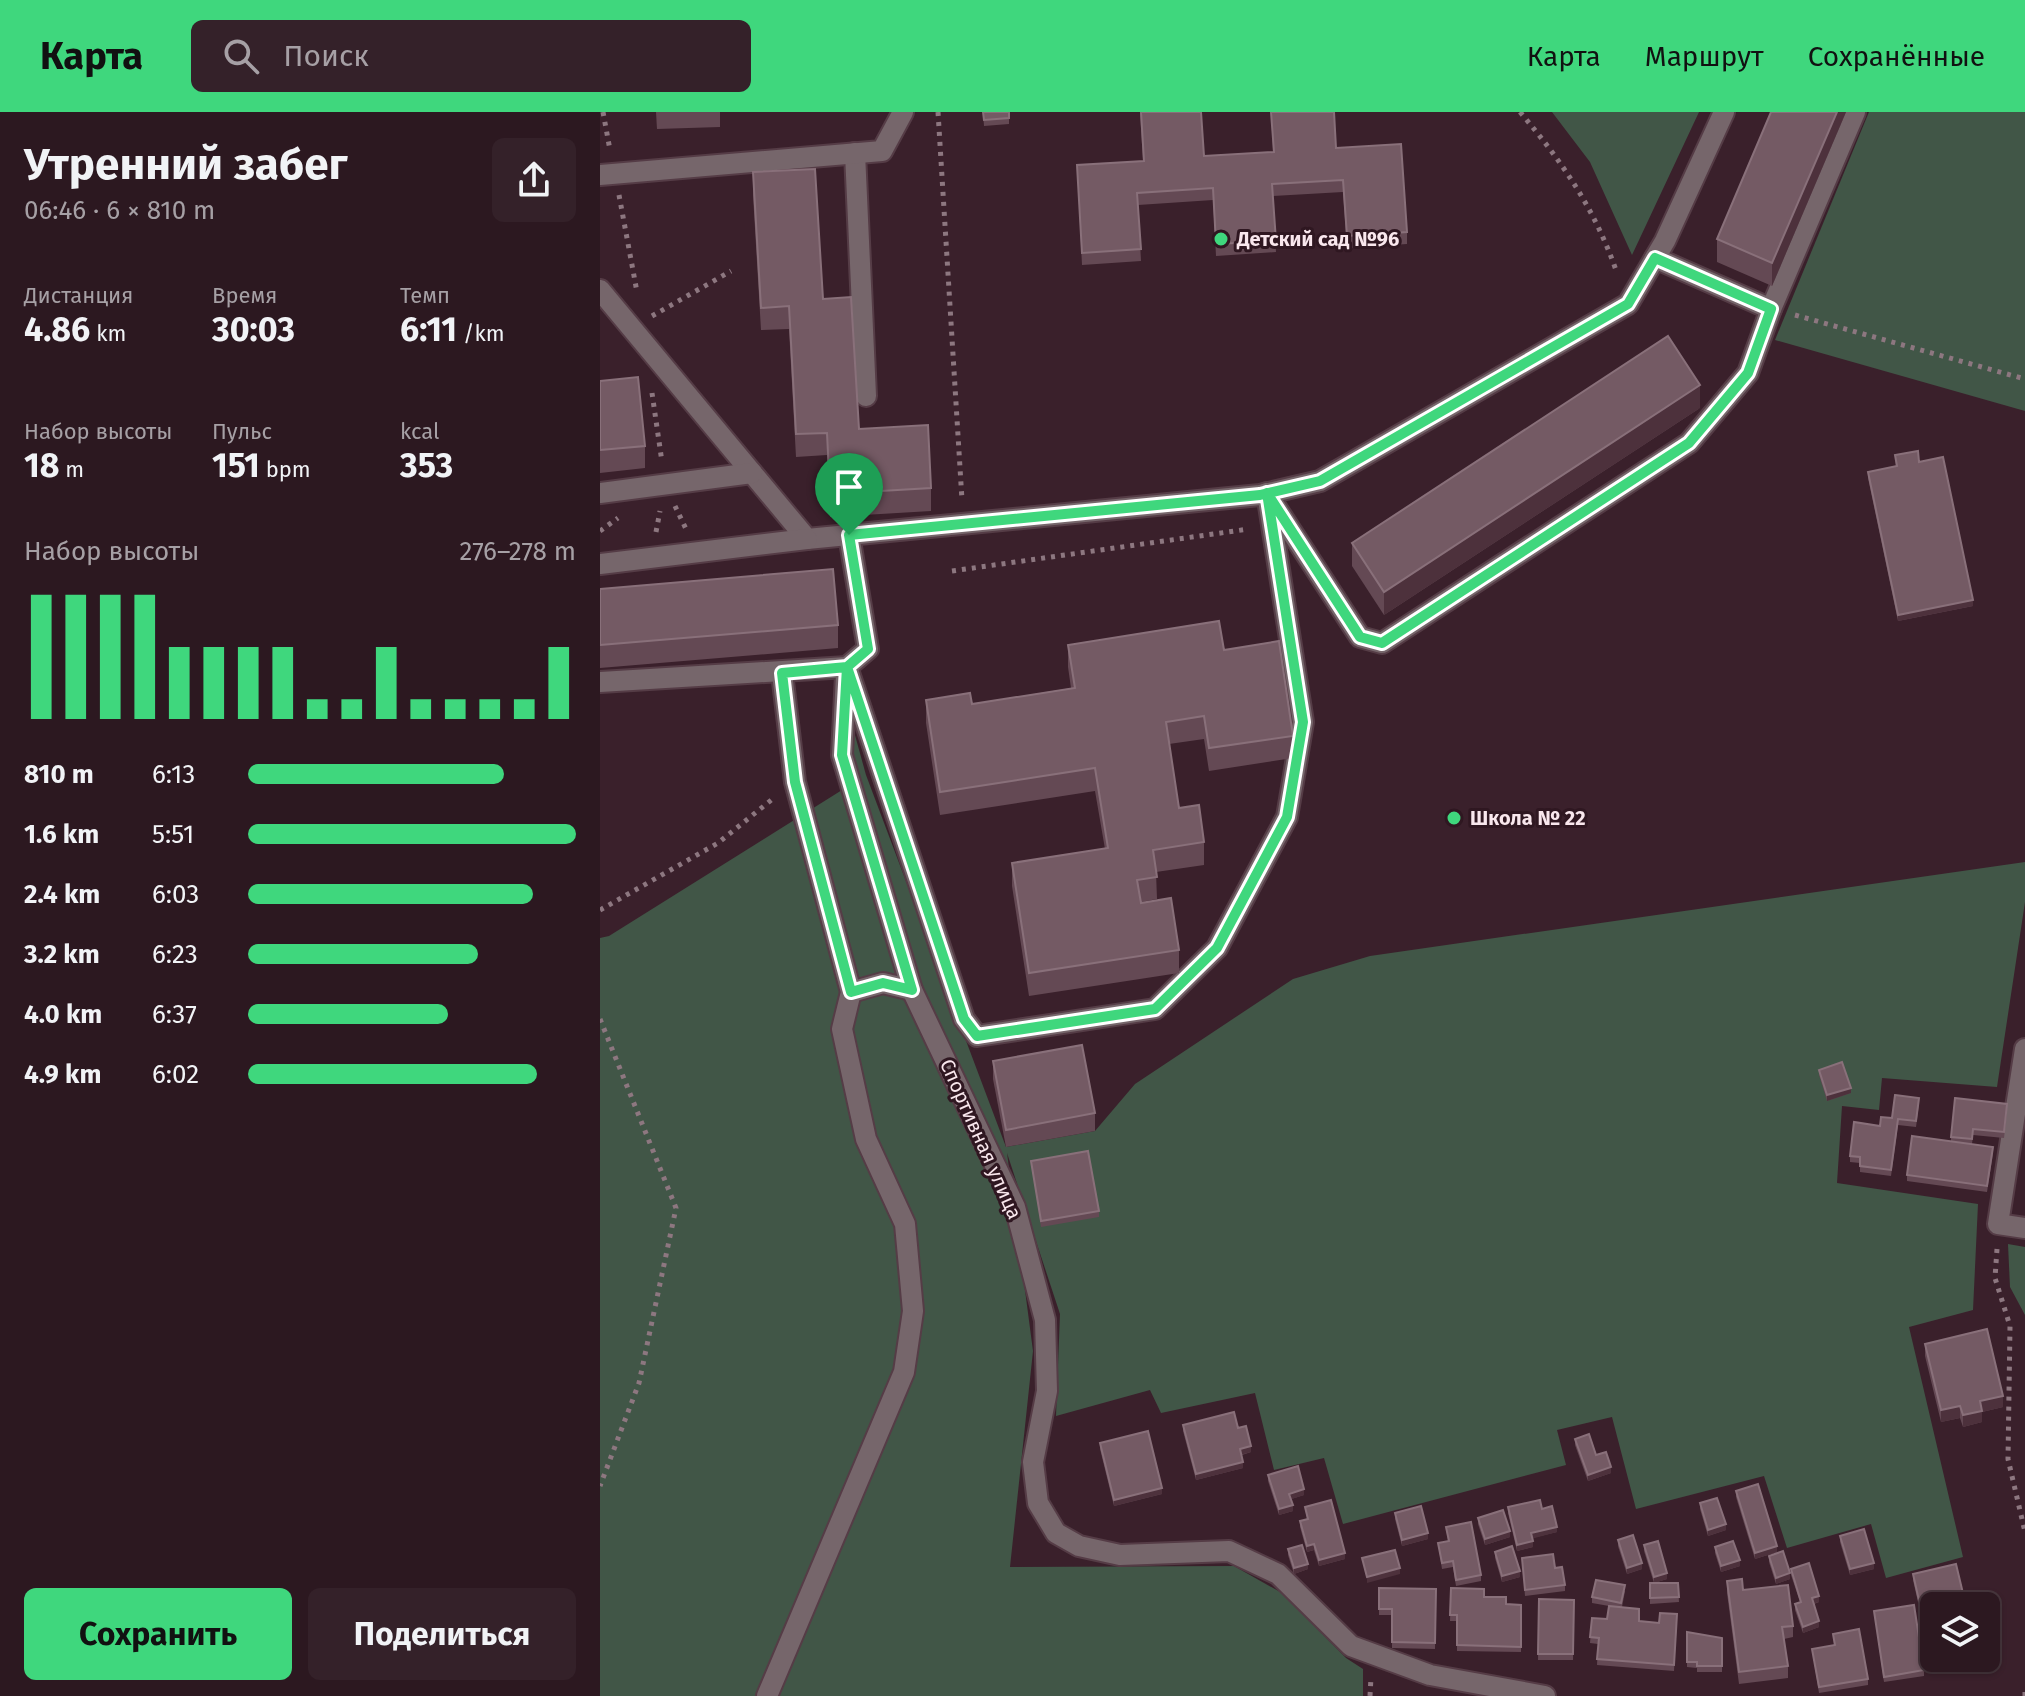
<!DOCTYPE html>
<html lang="ru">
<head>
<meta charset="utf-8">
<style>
  body { margin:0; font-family:"Fira Sans",sans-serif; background:#342129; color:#f1f3f6; height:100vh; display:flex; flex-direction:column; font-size:30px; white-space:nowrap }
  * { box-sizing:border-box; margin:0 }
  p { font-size:26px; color:#a6a0a5 }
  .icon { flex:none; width:44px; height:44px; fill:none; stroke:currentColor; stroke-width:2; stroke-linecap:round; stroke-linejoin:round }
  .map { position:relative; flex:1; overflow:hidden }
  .panel { display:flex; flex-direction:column; background:#2c1820; width:600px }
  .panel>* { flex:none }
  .buttons { position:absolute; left:1320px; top:1480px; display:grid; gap:16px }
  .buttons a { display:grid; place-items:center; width:80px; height:80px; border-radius:12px; background:#2c1820; box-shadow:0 2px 6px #0004,0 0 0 2px #48373e; font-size:40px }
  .pin { position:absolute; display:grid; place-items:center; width:68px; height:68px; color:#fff; margin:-82px -34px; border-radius:50% 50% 50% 0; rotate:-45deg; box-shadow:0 0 8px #0007 }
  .pin .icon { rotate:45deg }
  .round { display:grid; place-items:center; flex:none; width:84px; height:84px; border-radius:12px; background:#342129 }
  .summary { display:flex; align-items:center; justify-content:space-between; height:136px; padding:0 24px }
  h1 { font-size:44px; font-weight:700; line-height:60px }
  .figures { display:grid; grid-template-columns:repeat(3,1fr); gap:12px; height:136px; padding:8px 24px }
  .figures div { display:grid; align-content:center }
  .figures b { font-size:34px; font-weight:700 }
  .figures small { font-size:22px; font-weight:400 }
  .figures p { font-size:22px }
  .chart { height:224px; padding:16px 24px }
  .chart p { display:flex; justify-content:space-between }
  .chart svg { width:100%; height:144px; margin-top:8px; stroke:#3fd77d; stroke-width:6 }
  .action { display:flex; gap:16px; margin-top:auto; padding:16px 24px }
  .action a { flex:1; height:92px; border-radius:12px; background:#3fd77d; color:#111; font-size:32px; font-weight:700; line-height:92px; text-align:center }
  .action a+a { background:#342129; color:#f1f3f6 }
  ul { padding:0 24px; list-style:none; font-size:26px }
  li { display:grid; grid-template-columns:128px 96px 1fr; align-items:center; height:60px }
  li i { height:20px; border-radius:10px; background:#3fd77d }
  header { display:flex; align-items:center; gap:48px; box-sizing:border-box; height:112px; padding:0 40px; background:#3fd77d; color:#111 }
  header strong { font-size:38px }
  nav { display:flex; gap:44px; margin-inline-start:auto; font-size:28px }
  .search { width:560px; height:72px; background:#342129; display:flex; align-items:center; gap:20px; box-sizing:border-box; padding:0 28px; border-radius:12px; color:#a6a0a5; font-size:30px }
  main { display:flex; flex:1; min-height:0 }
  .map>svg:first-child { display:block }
  .green { fill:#415647 }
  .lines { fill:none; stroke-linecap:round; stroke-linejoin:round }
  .lane-casing { stroke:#553c46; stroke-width:24 }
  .street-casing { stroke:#553c46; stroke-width:24 }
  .path { stroke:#8d7780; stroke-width:5; stroke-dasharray:4 6; stroke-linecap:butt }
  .lane { stroke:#76666b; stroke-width:20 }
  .street { stroke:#76666b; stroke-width:20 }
  .wall { fill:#644954 }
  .shaded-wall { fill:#4d313c }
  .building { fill:#745a64; stroke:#89707a; stroke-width:2 }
  .route-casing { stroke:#fff; stroke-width:16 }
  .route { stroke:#3fd77d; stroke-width:10 }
  .poi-dot { fill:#3fd77d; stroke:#2f1721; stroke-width:3 }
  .labels { text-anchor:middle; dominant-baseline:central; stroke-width:6; stroke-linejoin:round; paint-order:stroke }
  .poi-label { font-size:20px; font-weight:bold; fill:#f9e7ed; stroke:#2f1721; text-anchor:start }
  .street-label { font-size:20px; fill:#f9e7ed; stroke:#2f1721 }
</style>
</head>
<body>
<header>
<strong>Карта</strong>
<div class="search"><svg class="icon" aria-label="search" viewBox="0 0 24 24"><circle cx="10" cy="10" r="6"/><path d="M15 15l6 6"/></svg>Поиск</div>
<nav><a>Карта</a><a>Маршрут</a><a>Сохранённые</a></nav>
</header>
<main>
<section class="panel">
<div class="summary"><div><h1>Утренний забег</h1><p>06:46 · 6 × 810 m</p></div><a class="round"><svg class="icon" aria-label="share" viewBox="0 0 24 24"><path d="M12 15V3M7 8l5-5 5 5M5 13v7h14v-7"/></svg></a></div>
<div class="figures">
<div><p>Дистанция</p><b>4.86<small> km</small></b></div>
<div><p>Время</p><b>30:03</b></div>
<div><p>Темп</p><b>6:11<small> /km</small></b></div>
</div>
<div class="figures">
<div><p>Набор высоты</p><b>18<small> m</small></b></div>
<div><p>Пульс</p><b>151<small> bpm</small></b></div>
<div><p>kcal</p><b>353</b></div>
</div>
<div class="chart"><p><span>Набор высоты</span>276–278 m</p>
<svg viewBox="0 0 160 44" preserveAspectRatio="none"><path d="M5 44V6M15 44V6M25 44V6M35 44V6M45 44V22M55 44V22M65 44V22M75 44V22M85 44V38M95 44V38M105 44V22M115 44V38M125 44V38M135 44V38M145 44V38M155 44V22"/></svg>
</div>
<ul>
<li><b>810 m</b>6:13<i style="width:78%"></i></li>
<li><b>1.6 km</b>5:51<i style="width:100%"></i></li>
<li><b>2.4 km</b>6:03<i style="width:87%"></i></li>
<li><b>3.2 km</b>6:23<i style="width:70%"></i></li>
<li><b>4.0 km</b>6:37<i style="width:61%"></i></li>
<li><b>4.9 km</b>6:02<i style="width:88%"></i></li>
</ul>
<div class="action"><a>Сохранить</a><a>Поделиться</a></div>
</section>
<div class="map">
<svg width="1425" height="1584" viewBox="0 0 1425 1584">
  <rect width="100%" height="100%" fill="#3a202b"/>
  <g class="green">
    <path d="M952,0H1099L1032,143L990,50Z"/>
    <path d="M1269,0H1425V299L1175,228Z"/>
    <path d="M250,605L266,663L406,1035L495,1019L535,972L693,867L770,844L1425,750V790L1397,975L1282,966L1279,998L1242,994L1237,1071L1378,1092L1373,1198L1309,1215L1363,1445L1286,1466L1271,1412L1187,1436L1164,1364L1036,1397L1012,1305L957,1318L966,1353L743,1412L724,1346L674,1358L655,1281L561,1301L550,1278L456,1304L460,1202L407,1041L433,1239L410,1455L634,1454L682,1481L746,1546L763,1557V1584H0V826L9,824L250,673Z"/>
    <path d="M1408,1132L1425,1135V1203L1410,1175Z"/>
  </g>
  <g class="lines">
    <g class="lane-casing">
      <g id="lane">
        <path d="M255,41L266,284"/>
        <path d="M0,63L282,39L303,0"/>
        <path d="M1055,146L1171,197"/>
        <path d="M0,178L207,427L660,383L720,369L1028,192L1065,129L1124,0"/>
        <path d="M0,381L152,361"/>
        <path d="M669,385L760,525L782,531L1089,331L1148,261L1171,197L1255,0"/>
        <path d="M0,452L207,427"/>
        <path d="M247,555L364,907L377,924L555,897L617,836L687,705L703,610L667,381"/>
        <path d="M246,563L242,643L312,878L283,871L251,880"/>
        <path d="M0,570L247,555L268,537L249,423"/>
        <path d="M1425,937L1398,1112L1425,1116"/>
        <path d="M167,1584L304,1260L313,1199L305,1112L266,1027L242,917L251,880L195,670L182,561"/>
      </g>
    </g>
    <g class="street-casing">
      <path id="street" d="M312,878L415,1095L445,1208L447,1279L433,1350L438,1391L456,1421L479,1434L520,1443L629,1439L678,1462L751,1534L830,1563L945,1584"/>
    </g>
    <g class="path">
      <path d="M3,0L10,38"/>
      <path d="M338,0L362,388"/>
      <path d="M920,0C963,51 995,97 1017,161"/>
      <path d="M19,83L37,180"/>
      <path d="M1195,203L1425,267"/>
      <path d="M52,204L131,159"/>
      <path d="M52,281L62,350"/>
      <path d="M75,394L86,417"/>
      <path d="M0,419L18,406"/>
      <path d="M56,420L60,399"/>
      <path d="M352,459L649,417"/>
      <path d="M0,798L118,731L175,685"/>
      <path d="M0,907L76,1096L39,1271L0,1374"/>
      <path d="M1397,1137L1395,1166L1410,1214L1408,1347L1425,1420"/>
      <path d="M770,1584L771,1565"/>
      <path d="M1425,1584V1578"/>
    </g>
    <use href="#lane" class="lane"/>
    <use href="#street" class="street"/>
  </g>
  <g class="wall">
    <path d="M56,0H120V15L57,17Z"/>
    <path d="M383,0H409V12L384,14Z"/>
    <path d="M540,0H601L604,44L673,40L671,0H734L736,36L807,120V132L747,136L743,80L673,84L676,140L616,144L613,88L538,93L541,149L482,153L477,53L543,49Z"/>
    <path d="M1171,0H1246L1172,174L1117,150V127Z"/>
    <path d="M153,60L223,187L259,317L331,376V399L230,405L227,343L196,345L189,217L161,218L153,83Z"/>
    <path d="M0,269L45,334V356L0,361Z"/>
    <path d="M1100,296L784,503L752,454V431Z"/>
    <path d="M1295,343L1319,350L1373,494L1298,509L1268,366V360L1296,355Z"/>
    <path d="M0,477L238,513V536L0,556Z"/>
    <path d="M468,533L624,538L693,624V646L609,659L604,627L569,632L579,696L604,730V753L556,760L557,787L541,790L579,838V861L429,884L412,774V751L505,737L495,679L340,703L326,611V588L372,592L471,576L468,555Z"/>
    <path d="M393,949L495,1001V1019L406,1035L393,967Z"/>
    <path d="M1219,958L1251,981L1227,989L1219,963Z"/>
    <path d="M1319,992L1316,1015L1298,1013L1291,1064L1260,1060V1051L1250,1050V1044L1280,1014Z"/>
    <path d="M1407,998L1404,1026L1373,1023L1372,1032L1393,1041L1387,1080L1307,1069V1063L1351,1029V1025Z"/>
    <path d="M431,1049L499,1099V1105L441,1115Z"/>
    <path d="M1325,1232L1403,1295L1382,1300V1310L1363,1315L1360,1306L1341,1310L1325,1244Z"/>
    <path d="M583,1313L638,1316L651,1340L642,1343L643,1356L596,1368L583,1319Z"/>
    <path d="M975,1327L996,1343L1011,1361L988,1369L975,1333Z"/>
    <path d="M500,1331L562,1382L514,1394L500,1337Z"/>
    <path d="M668,1363L704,1383L691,1387L693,1399L679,1403L668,1369Z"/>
    <path d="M1136,1379L1177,1440L1155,1447L1136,1385Z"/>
    <path d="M1100,1391L1126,1418L1108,1424L1100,1397Z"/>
    <path d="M705,1395L745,1447L719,1454L714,1438L707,1440L700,1415V1409L707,1407Z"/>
    <path d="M908,1395L942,1397L957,1420L932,1426L933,1435L917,1439L908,1401Z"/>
    <path d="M795,1401L828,1427L802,1434L795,1407Z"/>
    <path d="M878,1406L910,1425L885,1433L878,1412Z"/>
    <path d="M846,1415L881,1463V1469L856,1474L853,1455L842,1457L838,1431L848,1429Z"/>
    <path d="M1240,1424L1274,1457L1250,1463L1240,1430Z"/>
    <path d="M1018,1428L1042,1457L1027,1462L1018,1434Z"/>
    <path d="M1044,1433L1067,1467L1054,1471L1044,1439Z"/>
    <path d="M1115,1435L1140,1454L1121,1460L1115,1441Z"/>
    <path d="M688,1437L708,1457L694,1462L688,1443Z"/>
    <path d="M895,1440L920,1465L902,1470L895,1446Z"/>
    <path d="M1169,1444L1190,1467L1176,1472L1169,1450Z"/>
    <path d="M922,1446L955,1456L965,1473V1479L925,1484Z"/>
    <path d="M1191,1457L1219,1490L1214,1492L1219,1515L1203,1521L1195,1498V1492L1200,1490L1191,1463Z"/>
    <path d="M1313,1462L1334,1494V1519L1325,1521L1313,1468Z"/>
    <path d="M1127,1469L1143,1478L1193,1514V1525L1184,1527L1188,1554V1566L1139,1572L1127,1481Z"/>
    <path d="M1050,1471H1078L1079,1490L1050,1492Z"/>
    <path d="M779,1476L836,1477L835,1537L792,1536V1503H779Z"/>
    <path d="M851,1476L884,1485L906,1492L921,1493V1540L857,1539V1509H850Z"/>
    <path d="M1025,1479L1022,1495L1039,1509L1059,1511L1077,1508L1074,1559L997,1553L998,1532L990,1531L992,1506L1007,1507L1009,1494L992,1491V1485Z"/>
    <path d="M939,1487L974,1488L973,1548H938Z"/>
    <path d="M1274,1499L1324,1558V1564L1284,1570Z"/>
    <path d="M1087,1520L1122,1526V1560H1097V1556L1087,1555Z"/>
    <path d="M1233,1522L1268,1567V1573L1219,1581L1212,1537L1234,1533Z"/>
    <path d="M1343,1546H1377L1378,1554L1350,1561Z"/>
  </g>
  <g class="shaded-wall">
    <path d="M1237,0H1246L1172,174V151Z"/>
    <path d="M1100,273V296L784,503V480Z"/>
    <path d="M1373,488V494L1298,509V503Z"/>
    <path d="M1251,976V981L1227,989V983Z"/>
    <path d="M1403,1284V1295L1382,1300V1310L1363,1315V1303L1380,1289Z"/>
    <path d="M1360,1294V1306L1341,1310V1298Z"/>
    <path d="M651,1334V1340L640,1343V1337Z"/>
    <path d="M643,1350V1356L596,1368V1362Z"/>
    <path d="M1011,1355V1361L988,1369V1363Z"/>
    <path d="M562,1376V1382L514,1394V1388Z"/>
    <path d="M704,1377V1383L689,1388V1382Z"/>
    <path d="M693,1393V1399L679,1403V1397Z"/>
    <path d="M1126,1412V1418L1108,1424V1418Z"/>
    <path d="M957,1415V1420L931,1427V1421Z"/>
    <path d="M910,1419V1425L885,1433V1427Z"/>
    <path d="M828,1421V1427L802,1434V1428Z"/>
    <path d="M933,1429V1435L917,1439V1433Z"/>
    <path d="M714,1432V1438L707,1440V1434Z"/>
    <path d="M1177,1434V1440L1155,1447V1441Z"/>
    <path d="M745,1441V1447L719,1454V1448Z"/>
    <path d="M1140,1448V1454L1121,1460V1454Z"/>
    <path d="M1042,1451V1457L1027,1462V1456Z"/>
    <path d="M1274,1451V1457L1250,1463V1457Z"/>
    <path d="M708,1452V1457L694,1462V1456Z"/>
    <path d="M800,1456V1462L767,1471V1465Z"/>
    <path d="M920,1459V1465L902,1470V1464Z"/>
    <path d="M1067,1461V1467L1054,1471V1465Z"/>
    <path d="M1190,1461V1467L1176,1472V1466Z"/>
    <path d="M1219,1484V1490L1212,1492V1486Z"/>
    <path d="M1219,1509V1515L1203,1521V1515Z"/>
    <path d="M1334,1513V1519L1325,1521V1515Z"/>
    <path d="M1378,1548V1554L1350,1561V1555Z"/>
  </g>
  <g class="building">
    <path d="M383,0H409V6L384,8Z"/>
    <path d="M541,0H601L604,44L674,40L671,0H734L736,36L801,32L807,120L747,124L743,68L672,72L676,129L616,132L613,76L537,81L541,137L482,141L477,53L544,49Z"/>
    <path d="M1171,0H1237L1172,151L1117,127Z"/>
    <path d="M215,57L223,187L251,185L259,317L328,313L331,376L230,382L227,321L196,322L189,194L161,196L153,60Z"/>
    <path d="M1068,224L1100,273L784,480L752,431Z"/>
    <path d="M38,265L45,334L0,338V269Z"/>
    <path d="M1318,339L1319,350L1343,345L1373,488L1298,503L1268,360L1297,354L1295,343Z"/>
    <path d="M233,457L238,513L0,533V477Z"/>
    <path d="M619,509L624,538L679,529L693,624L609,636L604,604L566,610L579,696L599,693L604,730L553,738L557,765L537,768L541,791L571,786L579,838L429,861L412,751L508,736L495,656L340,680L326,588L370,581L372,592L475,576L468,533Z"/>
    <path d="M482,933L495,1001L406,1018L393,949Z"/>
    <path d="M1242,950L1251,976L1227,983L1219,958Z"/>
    <path d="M1295,983L1319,986L1316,1009L1298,1007L1291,1058L1260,1054V1045L1250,1044L1254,1010L1280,1014L1281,1005L1292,1006Z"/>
    <path d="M1355,986L1407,992L1404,1020L1373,1017L1372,1027L1351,1025Z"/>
    <path d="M1312,1024L1393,1035L1387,1074L1307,1063Z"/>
    <path d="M488,1039L499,1099L441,1109L431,1049Z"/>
    <path d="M1387,1217L1403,1284L1380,1289L1382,1299L1363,1303L1360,1294L1341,1298L1325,1232Z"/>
    <path d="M634,1300L638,1316L646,1314L651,1334L640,1337L643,1350L596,1362L583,1313Z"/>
    <path d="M548,1319L562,1376L514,1388L500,1331Z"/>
    <path d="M989,1322L996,1343L1006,1340L1011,1355L988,1363L975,1327Z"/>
    <path d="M698,1354L704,1377L689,1382L693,1393L679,1397L668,1363Z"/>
    <path d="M1158,1372L1177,1434L1155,1441L1136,1379Z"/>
    <path d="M1117,1386L1126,1412L1108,1418L1100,1391Z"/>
    <path d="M731,1388L745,1441L719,1448L714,1432L707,1434L700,1409L708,1407L705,1395Z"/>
    <path d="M940,1388L942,1397L952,1394L957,1415L931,1421L933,1429L917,1433L908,1395Z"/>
    <path d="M821,1394L828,1421L802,1428L795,1401Z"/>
    <path d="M903,1398L910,1419L885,1427L878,1406Z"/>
    <path d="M871,1410L881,1463L856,1468L853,1449L842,1451L838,1431L849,1429L846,1415Z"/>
    <path d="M1264,1417L1274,1451L1250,1457L1240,1424Z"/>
    <path d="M1033,1423L1042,1451L1027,1456L1018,1428Z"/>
    <path d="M1058,1429L1067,1461L1054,1465L1044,1433Z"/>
    <path d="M1133,1429L1140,1448L1121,1454L1115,1435Z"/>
    <path d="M702,1433L708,1452L694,1456L688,1437Z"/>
    <path d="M912,1434L920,1459L902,1464L895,1440Z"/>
    <path d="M795,1438L800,1456L767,1465L762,1446Z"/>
    <path d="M1183,1439L1190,1461L1176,1466L1169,1444Z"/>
    <path d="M953,1442L955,1456L962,1455L965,1473L925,1478L922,1446Z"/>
    <path d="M1209,1451L1219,1484L1212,1486L1219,1509L1203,1515L1195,1492L1201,1490L1191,1457Z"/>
    <path d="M1356,1452L1366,1494H1334V1513L1325,1515L1313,1462Z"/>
    <path d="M1142,1467L1143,1478L1188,1473L1193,1514L1182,1515L1188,1554L1139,1560L1127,1469Z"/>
    <path d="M996,1468L1025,1473L1021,1491L992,1485Z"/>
    <path d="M1050,1471H1078L1079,1485L1050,1486Z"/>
    <path d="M779,1476L836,1477L835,1531L792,1530V1497H779Z"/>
    <path d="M851,1476L884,1477V1485H906V1492L921,1493V1535L857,1533V1503H850Z"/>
    <path d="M939,1487L974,1488L973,1542H938Z"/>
    <path d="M1314,1493L1324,1558L1284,1565L1274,1499Z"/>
    <path d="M1009,1494L1039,1497V1509L1059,1511L1060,1501L1077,1502L1074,1553L997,1547L999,1526L990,1525L992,1506L1007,1507Z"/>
    <path d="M1259,1517L1268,1567L1219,1575L1212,1537L1235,1533L1233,1522Z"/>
    <path d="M1087,1520L1122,1526V1554H1097V1550H1087Z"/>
    <path d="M1346,1546H1377L1378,1548L1350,1555Z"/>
  </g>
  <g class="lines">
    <g class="route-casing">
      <path id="route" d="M249,423L268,537L247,555L182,561L195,670L251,880L283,871L312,878L242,643L247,555L364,907L377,924L555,897L617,836L687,705L703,610L667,381L760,525L782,531L1089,331L1148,261L1171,197L1055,146L1028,192L720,369L660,383L249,423"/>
    </g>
    <use href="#route" class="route"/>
  </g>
  <g class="poi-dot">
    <circle cx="621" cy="127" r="8"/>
    <circle cx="854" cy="706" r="8"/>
  </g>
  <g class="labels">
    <g class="poi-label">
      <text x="637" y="127">Детский сад №96</text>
      <text x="870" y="706">Школа № 22</text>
    </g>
    <g class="street-label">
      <text transform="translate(381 1027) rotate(66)">Спортивная улица</text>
    </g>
  </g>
</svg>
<div class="buttons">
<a><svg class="icon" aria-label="layers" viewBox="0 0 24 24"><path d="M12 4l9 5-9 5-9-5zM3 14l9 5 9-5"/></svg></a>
</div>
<div class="pin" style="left:249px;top:423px;background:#1e9e55"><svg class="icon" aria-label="arrive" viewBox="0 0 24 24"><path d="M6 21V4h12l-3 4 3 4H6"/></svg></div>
</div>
</main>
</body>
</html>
